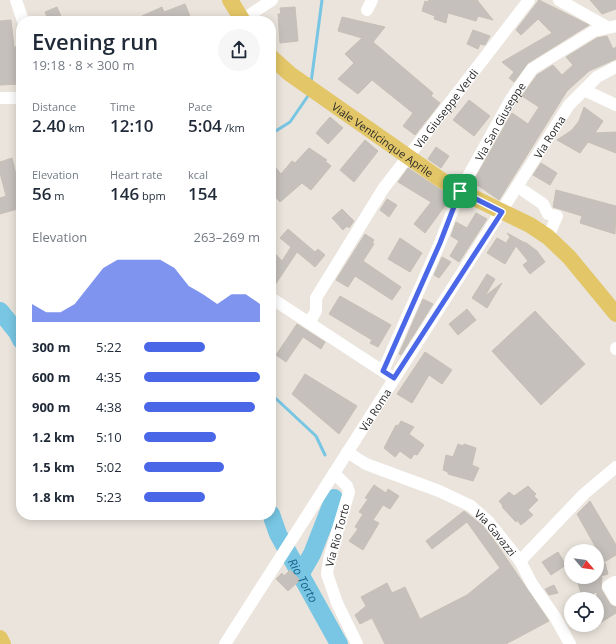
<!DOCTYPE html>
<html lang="en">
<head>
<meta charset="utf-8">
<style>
  body { margin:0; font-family:"Open Sans",sans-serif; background:#f6f6f7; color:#1f2937; height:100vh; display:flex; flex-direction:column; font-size:15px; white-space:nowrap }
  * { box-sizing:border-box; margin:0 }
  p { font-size:13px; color:#747a83 }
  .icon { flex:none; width:22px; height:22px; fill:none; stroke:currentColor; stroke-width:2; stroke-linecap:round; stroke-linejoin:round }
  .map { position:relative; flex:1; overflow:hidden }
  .drawer { position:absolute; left:16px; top:16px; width:260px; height:504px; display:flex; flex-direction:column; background:#fff; border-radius:16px; box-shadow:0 2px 10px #0003 }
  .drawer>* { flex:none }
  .needle { width:26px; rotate:119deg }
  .tools { position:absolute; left:564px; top:544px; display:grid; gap:8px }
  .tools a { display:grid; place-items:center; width:40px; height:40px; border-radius:50%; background:#fff; box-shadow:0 2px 10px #0003; font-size:20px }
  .pin { position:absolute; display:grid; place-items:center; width:34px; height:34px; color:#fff; margin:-17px; border-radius:8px; box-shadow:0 2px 6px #0006 }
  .round { display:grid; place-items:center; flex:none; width:42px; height:42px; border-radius:21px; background:#f6f6f7 }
  .summary { display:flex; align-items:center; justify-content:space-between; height:68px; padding:0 16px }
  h1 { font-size:22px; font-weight:600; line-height:30px }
  .figures { display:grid; grid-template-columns:repeat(3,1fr); gap:6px; height:68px; padding:4px 16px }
  .figures div { display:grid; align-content:center }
  .figures b { font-size:17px; font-weight:600 }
  .figures small { font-size:11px; font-weight:400 }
  .figures p { font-size:11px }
  .chart { height:112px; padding:8px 16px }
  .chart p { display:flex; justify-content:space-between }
  .chart svg { width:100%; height:72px; margin-top:4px; fill:#4a67e8; opacity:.7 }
  ul { padding:0 16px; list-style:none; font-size:13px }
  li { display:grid; grid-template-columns:64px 48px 1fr; align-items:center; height:30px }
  li i { height:10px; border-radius:5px; background:#4a67e8 }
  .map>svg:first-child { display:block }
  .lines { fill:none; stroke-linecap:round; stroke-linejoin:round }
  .stream { stroke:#78c6e3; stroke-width:3 }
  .river { stroke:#78c6e3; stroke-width:18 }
  .building { fill:#c5c0bb; stroke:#c5bfb6 }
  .minor { stroke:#fff; stroke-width:12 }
  .major { stroke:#e3c667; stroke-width:16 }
  .route-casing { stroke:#fff; stroke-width:8 }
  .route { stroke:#4a67e8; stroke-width:5 }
  .labels { text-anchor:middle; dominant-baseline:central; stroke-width:3.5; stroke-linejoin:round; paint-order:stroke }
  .street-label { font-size:11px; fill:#292929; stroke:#fff }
  .water-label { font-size:12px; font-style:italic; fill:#19648c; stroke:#fff }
</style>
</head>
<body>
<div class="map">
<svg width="616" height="644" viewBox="0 0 616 644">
  <rect width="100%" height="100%" fill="#eae4dc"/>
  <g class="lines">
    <g class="stream">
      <path d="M311,83L322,0"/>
      <path d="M271,134L290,122L310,93"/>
      <path d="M271,394L316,436L325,455"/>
    </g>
    <g class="river">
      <path d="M0,311L17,332L21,340"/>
      <path id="s1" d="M271,514L278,534L339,644"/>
      <path d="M300,575L312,554L334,498"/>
    </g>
  </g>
  <g class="building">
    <path d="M429,0H477L493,20L478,16L476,21L448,13L446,23L434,19L435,16L422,11L425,1L428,2Z"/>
    <path d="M539,0L589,25L528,63L514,82L509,78L514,72L502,62L552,33L538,19L521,35L516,30Z"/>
    <path d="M590,0H616V9L602,14Z"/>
    <path d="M185,4L192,21H131L162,7L164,12Z"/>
    <path d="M57,7L63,21H49L45,12Z"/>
    <path d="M295,7L298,41L280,43L278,14H281L280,8Z"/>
    <path d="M342,17L385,27L373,42L433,93L431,96L440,103L415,135L403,126L413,113L372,80L358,94L338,79L354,63L345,54L362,38L338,31Z"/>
    <path d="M11,20L14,47H21V84L0,85V21Z"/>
    <path d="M473,30L490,36L485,45L480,44L478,49L467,44Z"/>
    <path d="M607,36L613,49L616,47V59L589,71L567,91L499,200L473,182L512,113L528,124L539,107L522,96L537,75L553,65L562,75L573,65L566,57L597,38Z"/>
    <path d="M469,100L490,116L474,136L453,120Z"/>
    <path d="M584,107L603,121L595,133L616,132V153L588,142L580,153L557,140L572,130L579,121Z"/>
    <path d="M330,117L343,128L328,144L316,133Z"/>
    <path d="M365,140L378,151L354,182L340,170Z"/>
    <path d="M436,147L449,156L441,168L428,159Z"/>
    <path d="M309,148L327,160L325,161L331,166L311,190L302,183L280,202L271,192V162L281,174L292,161L295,163Z"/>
    <path d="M12,158L21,196V208L0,214V198L6,196L0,173V162Z"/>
    <path d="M541,163L557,173L550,185L533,175Z"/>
    <path d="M408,168L450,196L447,203L425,233L414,224L431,202L398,182Z"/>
    <path d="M556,190L616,206L615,234L580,223L582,216L553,207Z"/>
    <path d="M387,199L397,205L389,217L380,210Z"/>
    <path d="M342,209L354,221L349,228L347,226L343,230L332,218Z"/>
    <path d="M476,213L487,219L459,262L450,256L459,241L451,236L456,222L467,228Z"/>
    <path d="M288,229L315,252L318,249L325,255L315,267L297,252L271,291V249L282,261L291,247L280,238Z"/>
    <path d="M507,233L525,243V242L537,251L545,262L530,274L523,265L528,261L516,246L505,264L487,253L497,238L506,243L510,237Z"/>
    <path d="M365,234L374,240L372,243L374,244L363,261L401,287L392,300L355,276L348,287L336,280Z"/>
    <path d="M400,238L422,253L410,272L388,259Z"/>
    <path d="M442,257L451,262L439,278L434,275Z"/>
    <path d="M487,274L495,279L485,296L502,283L487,308L472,298Z"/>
    <path d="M340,296L391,325L378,347L370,343L372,340L329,314Z"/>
    <path d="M423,299L433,304L401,355L399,354Z"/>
    <path d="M467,309L476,320L458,335L449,324Z"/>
    <path d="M535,311L585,364L541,405L492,351Z"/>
    <path d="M297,324L325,342L321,349L303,337L286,362L276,355Z"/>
    <path d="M425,352L452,370L442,384L429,375L412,403L397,394Z"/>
    <path d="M305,374L357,406L339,434L292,394Z"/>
    <path d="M401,421L414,427L409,434L424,445L417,455L414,454L411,459L400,451L395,457L384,448L396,425L398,426Z"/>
    <path d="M458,444L463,446L464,444L476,448L472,465L479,468L473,481L448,474V472L443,470L446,455L453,457Z"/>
    <path d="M374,485L386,493L388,489L399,496L390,509L383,505L373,520L379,523L363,550L349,541L358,529L355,527L363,514L359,512L368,499L365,498Z"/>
    <path d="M528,486L536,494L534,496L538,500L528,510L533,515L521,525L517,520L516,522L502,507L503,506L499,501L509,492L514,496Z"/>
    <path d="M590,501L616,545V555L604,562L577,514Z"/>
    <path d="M464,511L483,526L498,546L549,621L506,644H385L372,618L360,624L355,615L366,606L361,597L387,583L392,593L405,587L420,619L467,595L500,568L467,522L432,549L426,541Z"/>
    <path d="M558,552L566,565L551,575L542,562Z"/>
    <path d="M605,563L608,574L598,577H602L601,589L610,604L616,607V613L600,623L597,618V592L582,597L578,583L583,581L582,577H597V566Z"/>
    <path d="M290,570L300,580L288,591L276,579L282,573L284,576Z"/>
    <path d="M554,585L558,593L549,595L545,589Z"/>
  </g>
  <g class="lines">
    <g class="minor">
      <path d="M16,0L23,21"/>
      <path d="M559,0L607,27"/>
      <path d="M367,10L372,0"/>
      <path d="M242,20L272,0"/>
      <path d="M584,90L616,105"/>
      <path d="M0,98H21"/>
      <path d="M524,191L543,204L548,214L557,216L548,237"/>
      <path d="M271,298L390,376"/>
      <path id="s2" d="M309,323L316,311V298L383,189L529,0"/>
      <path d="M616,349V348"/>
      <path id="s3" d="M383,371L440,243L460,191L511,99L532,69L594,31L616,26"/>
      <path id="s4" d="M347,452L366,464L439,491L471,506L488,521L520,561L584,494L616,467"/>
      <path d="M334,473L347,486L349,492L329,559L327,574L337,603L357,644"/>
      <path d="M520,561L532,584L555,617L570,644"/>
      <path d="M615,582L608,586L616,600"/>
      <path id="s5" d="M225,644L569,105L597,77L616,67"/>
    </g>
    <g class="major">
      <path d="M230,0L243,21"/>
      <path id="s6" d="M271,57L290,74L440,179L460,191L530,225L548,237L569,257L616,314"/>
      <path d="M0,638L3,644"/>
    </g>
  </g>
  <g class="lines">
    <g class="route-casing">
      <path id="route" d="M460,191L502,212L394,378L383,371L440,243Z"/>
    </g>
    <use href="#route" class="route"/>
  </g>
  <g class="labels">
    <g class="street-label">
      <text stroke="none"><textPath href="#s2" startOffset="257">Via Giuseppe Verdi</textPath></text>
      <text stroke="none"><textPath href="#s3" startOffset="276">Via San Giuseppe</textPath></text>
      <text stroke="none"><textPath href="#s5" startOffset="602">Via Roma</textPath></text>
      <text stroke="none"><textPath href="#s6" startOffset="139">Viale Venticinque Aprile</textPath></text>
      <text stroke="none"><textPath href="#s5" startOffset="278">Via Roma</textPath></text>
      <text stroke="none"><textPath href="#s4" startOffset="172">Via Gavazzi</textPath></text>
      <text transform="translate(337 535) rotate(-75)">Via Rio Torto</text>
    </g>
    <g class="water-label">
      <text stroke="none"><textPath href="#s1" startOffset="74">Rio Torto</textPath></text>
    </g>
  </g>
</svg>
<div class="tools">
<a><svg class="needle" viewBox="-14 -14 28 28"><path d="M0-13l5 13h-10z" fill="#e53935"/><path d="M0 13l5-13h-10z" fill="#747a83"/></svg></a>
<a><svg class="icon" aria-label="locate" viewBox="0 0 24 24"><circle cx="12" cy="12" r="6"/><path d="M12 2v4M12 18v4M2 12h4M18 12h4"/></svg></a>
</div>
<div class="pin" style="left:460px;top:191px;background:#1e9e55"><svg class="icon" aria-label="arrive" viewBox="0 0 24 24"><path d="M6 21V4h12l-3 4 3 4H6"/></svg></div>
<section class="drawer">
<div class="summary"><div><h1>Evening run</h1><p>19:18 · 8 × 300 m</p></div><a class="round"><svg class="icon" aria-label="share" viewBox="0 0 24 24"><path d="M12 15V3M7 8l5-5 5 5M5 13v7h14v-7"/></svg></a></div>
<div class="figures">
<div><p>Distance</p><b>2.40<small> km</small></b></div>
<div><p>Time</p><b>12:10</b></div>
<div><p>Pace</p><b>5:04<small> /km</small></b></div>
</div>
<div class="figures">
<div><p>Elevation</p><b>56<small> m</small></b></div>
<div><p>Heart rate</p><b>146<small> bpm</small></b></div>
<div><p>kcal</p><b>154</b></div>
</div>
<div class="chart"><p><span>Elevation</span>263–269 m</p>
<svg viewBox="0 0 160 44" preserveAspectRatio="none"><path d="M0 44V33L10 38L20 38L30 33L40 22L50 11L60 6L70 6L80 6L90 6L100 11L110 22L120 27L130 33L140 27L150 27L160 33V44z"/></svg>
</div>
<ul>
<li><b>300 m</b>5:22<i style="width:53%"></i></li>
<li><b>600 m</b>4:35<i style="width:100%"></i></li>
<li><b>900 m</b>4:38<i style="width:96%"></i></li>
<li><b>1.2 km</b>5:10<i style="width:62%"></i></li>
<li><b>1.5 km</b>5:02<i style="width:69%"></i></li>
<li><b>1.8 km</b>5:23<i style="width:53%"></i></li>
</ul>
</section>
</div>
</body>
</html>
